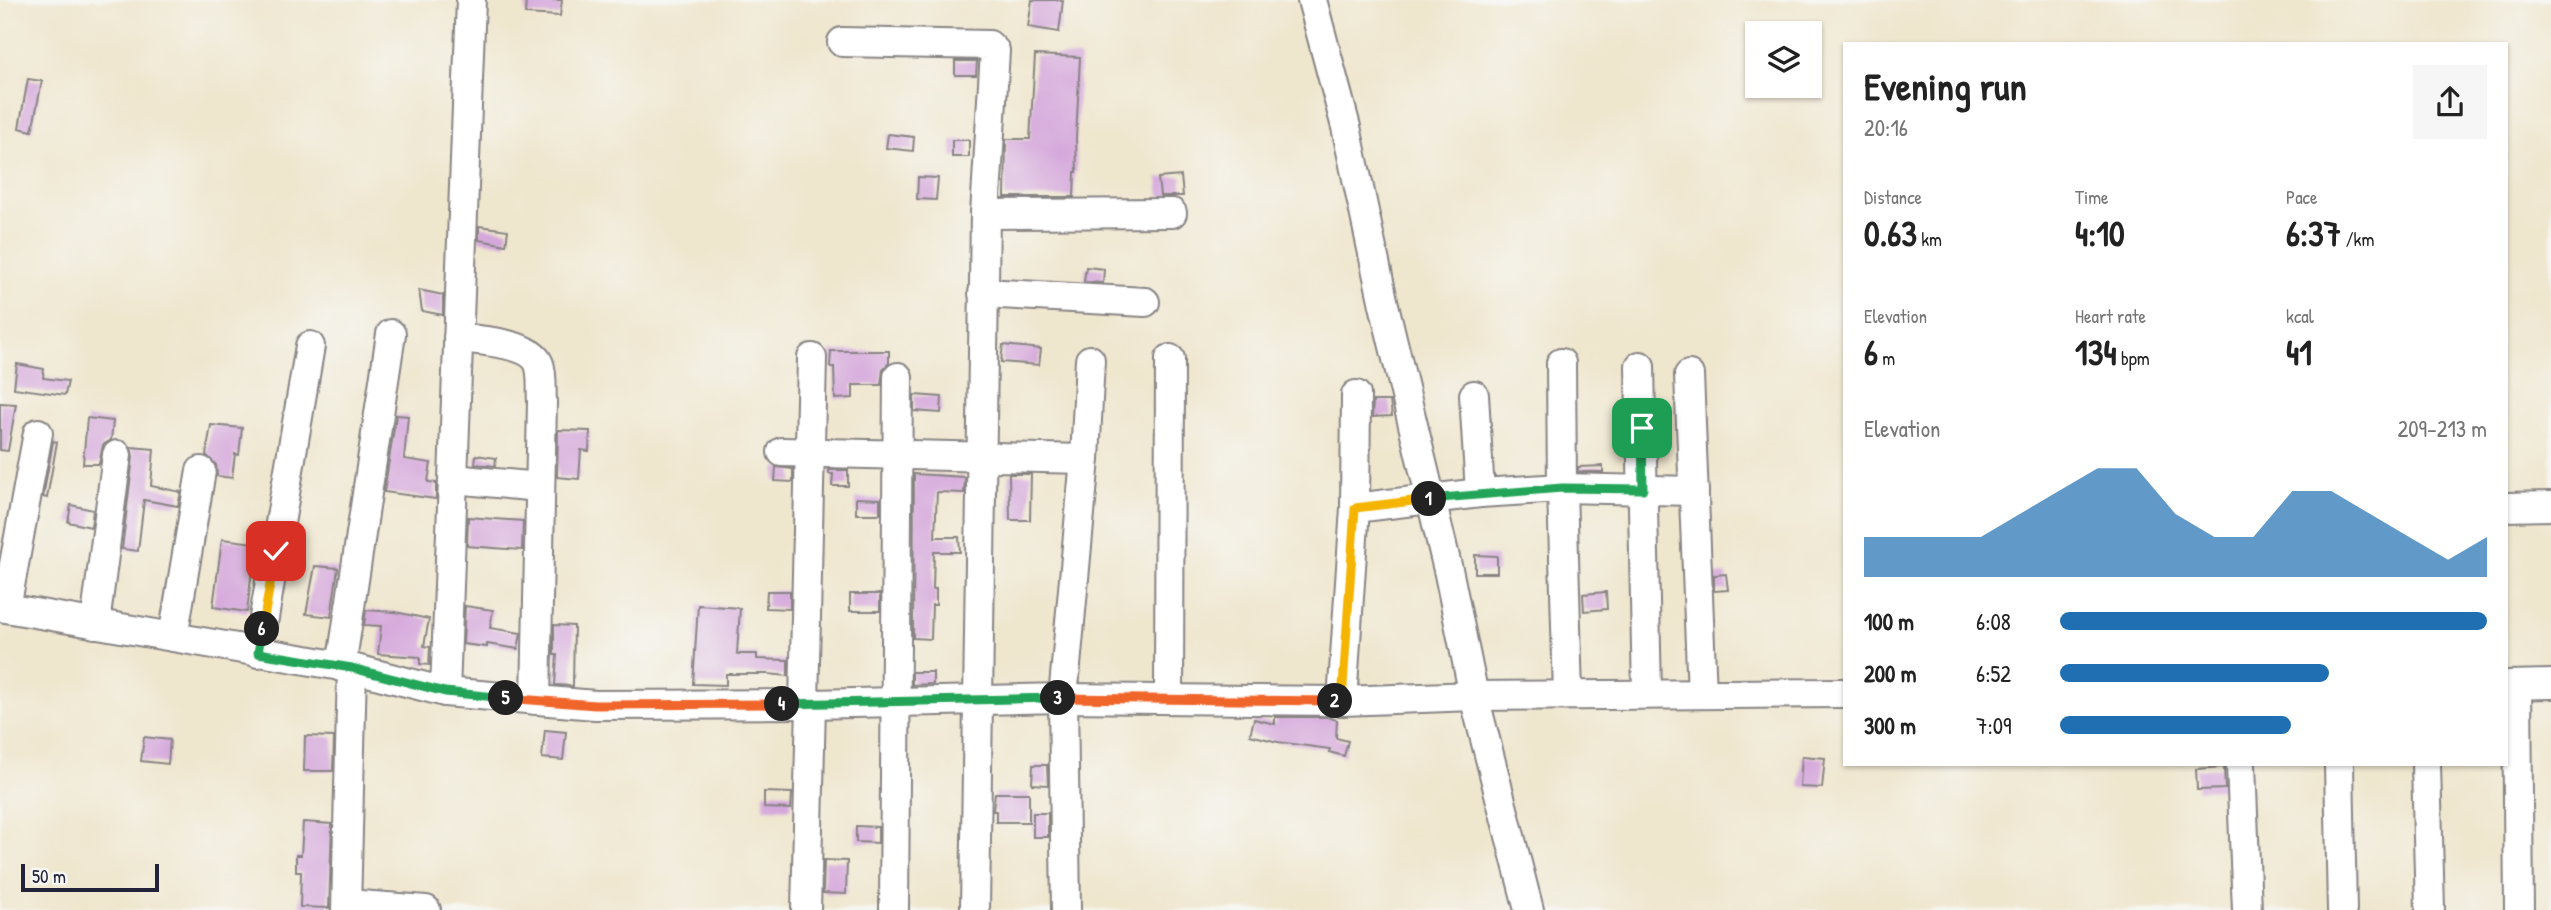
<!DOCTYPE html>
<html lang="en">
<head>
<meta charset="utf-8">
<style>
  body { margin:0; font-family:"Patrick Hand",sans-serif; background:#f6f6f6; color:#222; height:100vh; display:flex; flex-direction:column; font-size:26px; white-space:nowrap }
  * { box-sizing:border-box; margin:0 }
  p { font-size:23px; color:#767676 }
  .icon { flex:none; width:38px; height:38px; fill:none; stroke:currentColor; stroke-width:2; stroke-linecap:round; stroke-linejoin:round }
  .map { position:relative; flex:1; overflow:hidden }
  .side { position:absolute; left:1843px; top:42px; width:665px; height:724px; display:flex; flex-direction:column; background:#fff; border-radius:0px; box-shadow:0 2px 5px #0004 }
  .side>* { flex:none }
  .buttons { position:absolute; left:1745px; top:21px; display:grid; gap:14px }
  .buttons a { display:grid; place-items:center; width:77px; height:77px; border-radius:0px; background:#fff; box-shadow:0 2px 5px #0004; font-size:35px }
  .scale { position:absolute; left:21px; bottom:18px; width:138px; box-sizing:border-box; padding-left:7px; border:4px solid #22223b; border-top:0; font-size:19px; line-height:24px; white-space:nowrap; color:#22223b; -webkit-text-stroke:5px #f6f6f2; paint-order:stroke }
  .pin { position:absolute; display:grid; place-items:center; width:60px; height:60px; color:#fff; margin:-30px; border-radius:14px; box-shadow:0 4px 10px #0006 }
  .km { position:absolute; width:35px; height:35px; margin:-18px; border-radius:50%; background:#222; color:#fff; font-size:19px; line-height:35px; text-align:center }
  .round { display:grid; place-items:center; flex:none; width:74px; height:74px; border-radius:0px; background:#f6f6f6 }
  .summary { display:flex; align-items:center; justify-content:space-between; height:119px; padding:0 21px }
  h1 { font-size:38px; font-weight:800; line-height:52px }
  .metrics { display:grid; grid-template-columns:repeat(3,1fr); gap:10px; height:119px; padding:7px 21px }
  .metrics div { display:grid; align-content:center }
  .metrics b { font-size:35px; font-weight:800 }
  .metrics small { font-size:19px; font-weight:400 }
  .metrics p { font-size:19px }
  .chart { height:196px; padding:14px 21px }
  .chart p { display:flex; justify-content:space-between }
  .chart svg { width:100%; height:126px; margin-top:7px; fill:#1f6fb2; opacity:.7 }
  ul { padding:0 21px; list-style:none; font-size:23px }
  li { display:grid; grid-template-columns:112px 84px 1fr; align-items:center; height:52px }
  li i { height:18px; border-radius:9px; background:#1f6fb2 }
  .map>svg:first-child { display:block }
  .building { fill:#d5a8db }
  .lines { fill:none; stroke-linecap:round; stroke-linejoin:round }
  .minor-casing { stroke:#888484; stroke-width:32 }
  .minor { stroke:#fff; stroke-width:28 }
  .split-1-casing { stroke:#fff; stroke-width:14 }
  .split-2-casing { stroke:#fff; stroke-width:14 }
  .split-3-casing { stroke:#fff; stroke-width:14 }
  .split-4-casing { stroke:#fff; stroke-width:14 }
  .split-5-casing { stroke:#fff; stroke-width:14 }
  .split-6-casing { stroke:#fff; stroke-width:14 }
  .split-7-casing { stroke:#fff; stroke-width:14 }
  .split-1 { stroke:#22a559; stroke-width:9 }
  .split-2 { stroke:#f5b400; stroke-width:9 }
  .split-3 { stroke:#f0652b; stroke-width:9 }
  .split-4 { stroke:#22a559; stroke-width:9 }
  .split-5 { stroke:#f0652b; stroke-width:9 }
  .split-6 { stroke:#22a559; stroke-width:9 }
  .split-7 { stroke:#f5b400; stroke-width:9 }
</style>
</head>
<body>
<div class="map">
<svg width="2551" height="910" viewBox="0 0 2551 910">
  <rect width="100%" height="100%" fill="#f6f6f2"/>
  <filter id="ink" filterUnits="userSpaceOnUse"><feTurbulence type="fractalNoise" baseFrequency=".0143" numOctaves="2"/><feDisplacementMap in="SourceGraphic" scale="14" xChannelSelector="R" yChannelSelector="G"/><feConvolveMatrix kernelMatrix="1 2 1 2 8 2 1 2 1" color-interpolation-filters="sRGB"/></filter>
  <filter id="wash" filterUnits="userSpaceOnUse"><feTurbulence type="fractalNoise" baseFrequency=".00686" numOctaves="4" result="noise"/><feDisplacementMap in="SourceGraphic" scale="28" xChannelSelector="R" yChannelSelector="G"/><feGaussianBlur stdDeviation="1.57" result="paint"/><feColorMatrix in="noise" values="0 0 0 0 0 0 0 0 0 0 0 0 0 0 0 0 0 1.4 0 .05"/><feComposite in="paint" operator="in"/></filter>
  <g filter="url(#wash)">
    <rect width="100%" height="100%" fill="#efe6ce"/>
    <g id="blocks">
      <g class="building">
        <path d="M526,0H562L560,16L525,14Z"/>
        <path d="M1032,0H1063L1059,32L1028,27Z"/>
        <path d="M1035,55L1080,57L1076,139L1077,172H1075L1074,197H1005L1006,139H1030Z"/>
        <path d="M955,61H977L976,75H955Z"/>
        <path d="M28,79L42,81L32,131L19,128Z"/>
        <path d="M888,134L914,137L913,151L886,148Z"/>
        <rect x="952" y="140" width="17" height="17"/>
        <path d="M1181,176L1183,196H1160L1158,178Z"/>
        <path d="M918,177L938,178L936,200L917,199Z"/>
        <path d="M479,226L508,230L506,245L479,240Z"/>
        <path d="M1086,267L1104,269L1103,283L1084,282Z"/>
        <path d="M419,290L443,295V315L422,311Z"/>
        <path d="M1003,345L1041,349L1039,365L1001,362Z"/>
        <path d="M831,351H889V363L883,369L881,385H853V398L835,399L834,367H830Z"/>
        <path d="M17,364L44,369L43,378L68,381L65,395L14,388Z"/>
        <path d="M914,395L942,397L941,413L914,411Z"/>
        <path d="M1373,401H1390L1392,416L1372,417Z"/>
        <path d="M0,403L16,404L8,451L0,450Z"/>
        <path d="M396,415L408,416L404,459L431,463L428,482L436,483V499L384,492Z"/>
        <path d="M87,418L113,421L111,440L103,445L99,464H83Z"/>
        <path d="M211,425L242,428L239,455L235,454L232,478L217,476L216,465L206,455Z"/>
        <path d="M558,430L590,431L589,451L581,450L579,479L557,477Z"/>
        <path d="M53,441L57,442L47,498L43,497Z"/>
        <path d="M131,447L154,449L151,486L181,492L178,506L144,500L138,551L122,549L133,457Z"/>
        <path d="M476,455L496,458L495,466L475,464Z"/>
        <path d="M1603,466V472H1578V467Z"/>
        <path d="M776,467L793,469V482L775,481Z"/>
        <path d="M829,470H848V486H832L833,474H829Z"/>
        <path d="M914,474L965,477L964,493L937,492L935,537H959L960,552H934L933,589H936V605H932L931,639L913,638Z"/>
        <path d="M1009,474H1031L1030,520H1010Z"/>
        <path d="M856,498L880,499V514H856Z"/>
        <path d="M71,505L93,510L91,527L68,522Z"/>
        <path d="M468,517L523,521L522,550L467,546Z"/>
        <path d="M222,539L255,543L247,612L213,607Z"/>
        <path d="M1475,555L1497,556V573H1475Z"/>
        <path d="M315,566L338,568L331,617L306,614Z"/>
        <path d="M1726,574L1728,590L1714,591V575Z"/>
        <path d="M767,591H790V609L766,608Z"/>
        <path d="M1606,592L1607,609L1584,611L1583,594Z"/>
        <rect x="850" y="594" width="30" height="17"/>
        <path d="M698,605L740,608L737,654H757V659L788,660V676L768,674H726V685L693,684Z"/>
        <path d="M465,606L493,610L490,628L521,633L518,649L487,644V647L463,644Z"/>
        <path d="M366,610L395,612L429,619L424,646L430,647L429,665L420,664V657L378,654L381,626L364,625Z"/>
        <path d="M554,625L574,626L573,686L555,685L557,655H554Z"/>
        <path d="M912,672H933V684L912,685Z"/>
        <path d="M1275,717H1327L1337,720L1336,738L1348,741L1344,756L1329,752L1330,749L1278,742L1250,735L1254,719L1275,724Z"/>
        <path d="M545,730L566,732L563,760L542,758Z"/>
        <path d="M305,736L334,737L333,771H304Z"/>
        <path d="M144,737L170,740L168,764L141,761Z"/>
        <path d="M1802,756L1825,758L1822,788L1800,787Z"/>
        <path d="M1033,765H1047L1048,785L1032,784Z"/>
        <path d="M2224,767L2225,789L2197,790L2196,769Z"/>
        <path d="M764,792L792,793L791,809L764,808Z"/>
        <path d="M995,793H1029V822H996V811H993Z"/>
        <rect x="1033" y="813" width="15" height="24"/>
        <path d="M303,822L332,824L329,908L300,907L301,872H296V855H301Z"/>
        <path d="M856,826L878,827V843L856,842Z"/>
        <path d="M824,860L847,861L846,894L823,893Z"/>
      </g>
    </g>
  </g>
  <g filter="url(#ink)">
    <use href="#blocks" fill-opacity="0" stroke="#888484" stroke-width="2"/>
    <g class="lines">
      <g class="minor-casing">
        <g id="minor">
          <path d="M1312,0L1346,127L1384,305L1449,574L1474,696L1529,910"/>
          <path d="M842,42L989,45L995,51L985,214L975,910"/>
          <path d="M985,214L1172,213"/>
          <path d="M983,293L1145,302"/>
          <path d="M458,338C478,340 531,343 539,364C543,375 541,391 542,402L536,700"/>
          <path d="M1561,363L1562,488L1568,695"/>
          <path d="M1640,366L1647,694"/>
          <path d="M1689,375L1702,694"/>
          <path d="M1474,395L1480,493"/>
          <path d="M782,452L1085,459"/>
          <path d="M453,479L540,487"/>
          <path d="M2506,507L2551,506"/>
          <path d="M1355,508L1480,493L1562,488L1694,491"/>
          <path d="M0,607L352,668L445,692L595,705L811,704L1063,698L1342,701L1474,696L1844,693"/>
          <path d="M6,608L38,433"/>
          <path d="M95,624L117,455"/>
          <path d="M173,637L201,471"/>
          <path d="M258,653L310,346"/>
          <path d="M341,667L391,334"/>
          <path d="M2506,685L2551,684"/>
          <path d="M2517,685L2519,910"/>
          <path d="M445,692L471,0"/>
          <path d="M1169,699L1170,359"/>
          <path d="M1342,701L1355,508L1356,395"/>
          <path d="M804,704L812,358"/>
          <path d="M2241,765L2247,910"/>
          <path d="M2339,765L2342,910"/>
          <path d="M2426,765L2430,910"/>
          <path d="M347,904L426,910"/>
          <path d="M346,910L352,668"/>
          <path d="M806,910L811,704"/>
          <path d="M894,910L898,377"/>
          <path d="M1066,910L1063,698L1085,459L1090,360"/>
        </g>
      </g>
      <use href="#minor" class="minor"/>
    </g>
  </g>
  <g class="lines" filter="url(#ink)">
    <g class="split-1-casing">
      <path id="split-1" d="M1429,499L1562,488L1643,489L1642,428"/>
    </g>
    <g class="split-2-casing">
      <path id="split-2" d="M1335,701H1342L1355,508L1429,499"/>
    </g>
    <g class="split-3-casing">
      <path id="split-3" d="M1058,698L1335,701"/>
    </g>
    <g class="split-4-casing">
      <path id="split-4" d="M782,704L1058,698"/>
    </g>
    <g class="split-5-casing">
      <path id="split-5" d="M506,698L595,705L782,704"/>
    </g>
    <g class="split-6-casing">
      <path id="split-6" d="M262,629L258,653L352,668L445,692L506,698"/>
    </g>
    <g class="split-7-casing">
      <path id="split-7" d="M262,629L276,551"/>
    </g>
    <use href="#split-1" class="split-1"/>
    <use href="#split-2" class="split-2"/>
    <use href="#split-3" class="split-3"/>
    <use href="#split-4" class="split-4"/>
    <use href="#split-5" class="split-5"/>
    <use href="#split-6" class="split-6"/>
    <use href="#split-7" class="split-7"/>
  </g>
</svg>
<div class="buttons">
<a><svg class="icon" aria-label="layers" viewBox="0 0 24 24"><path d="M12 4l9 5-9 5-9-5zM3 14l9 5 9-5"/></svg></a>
</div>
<div class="scale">50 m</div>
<div class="pin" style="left:1642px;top:428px;background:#1e9e55"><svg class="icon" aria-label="arrive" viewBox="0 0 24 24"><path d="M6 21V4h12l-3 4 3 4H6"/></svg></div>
<div class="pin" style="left:276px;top:551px;background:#d93025"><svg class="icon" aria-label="check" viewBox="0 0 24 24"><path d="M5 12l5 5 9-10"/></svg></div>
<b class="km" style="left:1429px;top:499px">1</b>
<b class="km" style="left:1335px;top:701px">2</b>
<b class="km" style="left:1058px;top:698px">3</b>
<b class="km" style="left:782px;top:704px">4</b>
<b class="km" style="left:506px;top:698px">5</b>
<b class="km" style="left:262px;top:629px">6</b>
<section class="side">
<div class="summary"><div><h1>Evening run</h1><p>20:16</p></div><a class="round"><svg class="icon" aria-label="share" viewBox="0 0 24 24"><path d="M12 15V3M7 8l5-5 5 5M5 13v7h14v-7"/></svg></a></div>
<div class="metrics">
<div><p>Distance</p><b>0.63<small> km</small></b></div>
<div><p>Time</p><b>4:10</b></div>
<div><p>Pace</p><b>6:37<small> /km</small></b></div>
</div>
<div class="metrics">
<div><p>Elevation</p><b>6<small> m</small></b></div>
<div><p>Heart rate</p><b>134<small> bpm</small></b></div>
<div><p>kcal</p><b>41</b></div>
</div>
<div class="chart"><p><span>Elevation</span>209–213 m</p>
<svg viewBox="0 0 160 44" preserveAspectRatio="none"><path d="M0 44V30L10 30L20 30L30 30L40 22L50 14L60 6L70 6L80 22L90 30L100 30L110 14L120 14L130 22L140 30L150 38L160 30V44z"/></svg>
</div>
<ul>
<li><b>100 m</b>6:08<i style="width:100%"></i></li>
<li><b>200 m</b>6:52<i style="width:63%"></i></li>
<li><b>300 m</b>7:09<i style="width:54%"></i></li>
</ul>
</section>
</div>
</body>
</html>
